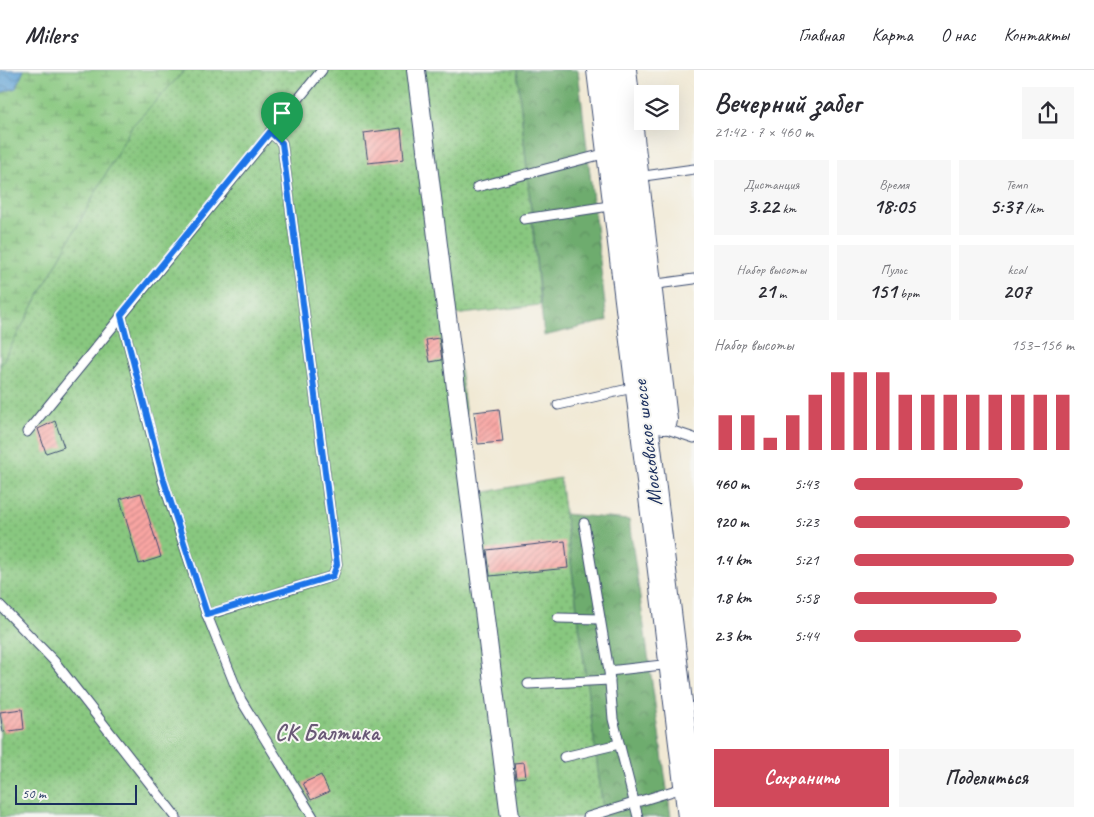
<!DOCTYPE html>
<html lang="ru">
<head>
<meta charset="utf-8">
<style>
  body { margin:0; font-family:Caveat,sans-serif; background:#f7f7f7; color:#2b2b33; height:100vh; display:flex; flex-direction:column; font-size:19px; white-space:nowrap }
  * { box-sizing:border-box; margin:0 }
  p { font-size:16px; color:#7c7c81 }
  .icon { flex:none; width:28px; height:28px; fill:none; stroke:currentColor; stroke-width:2; stroke-linecap:round; stroke-linejoin:round }
  .map { position:relative; flex:1; overflow:hidden }
  .details { display:flex; flex-direction:column; background:#fff; width:400px }
  .details>* { flex:none }
  .tools { position:absolute; left:634px; top:15px; display:grid; gap:10px }
  .tools a { display:grid; place-items:center; width:45px; height:45px; border-radius:0px; background:#fff; box-shadow:0 5px 20px #0002; font-size:25px }
  .scale { position:absolute; left:15px; bottom:12px; width:122px; box-sizing:border-box; padding-left:5px; border:2px solid #1b2f5e; border-top:0; font-size:14px; line-height:18px; white-space:nowrap; color:#1b2f5e; -webkit-text-stroke:4px #f6f6f2; paint-order:stroke }
  .pin { position:absolute; display:grid; place-items:center; width:42px; height:42px; color:#fff; margin:-51px -21px; border-radius:50% 50% 50% 0; rotate:-45deg; box-shadow:0 0 5px #0007 }
  .pin .icon { rotate:45deg }
  .round { display:grid; place-items:center; flex:none; width:52px; height:52px; border-radius:0px; background:#f7f7f7 }
  .overview { display:flex; align-items:center; justify-content:space-between; height:85px; padding:0 20px }
  h1 { font-size:28px; font-weight:800; line-height:38px }
  .metrics { display:grid; grid-template-columns:repeat(3,1fr); gap:8px; height:85px; padding:5px 20px }
  .metrics div { display:grid; align-content:center; border-radius:0px; background:#f7f7f7; text-align:center }
  .metrics b { font-size:21px; font-weight:800 }
  .metrics small { font-size:14px; font-weight:400 }
  .metrics p { font-size:14px }
  .chart { height:140px; padding:10px 20px }
  .chart p { display:flex; justify-content:space-between }
  .chart svg { width:100%; height:90px; margin-top:5px; stroke:#d1495b; stroke-width:6 }
  .primary-button { display:flex; gap:10px; margin-top:auto; padding:10px 20px }
  .primary-button a { flex:1; height:58px; border-radius:0px; background:#d1495b; color:#fff; font-size:20px; font-weight:800; line-height:58px; text-align:center }
  .primary-button a+a { background:#f7f7f7; color:#2b2b33 }
  ul { padding:0 20px; list-style:none; font-size:16px }
  li { display:grid; grid-template-columns:80px 60px 1fr; align-items:center; height:38px }
  li i { height:12px; border-radius:6px; background:#d1495b }
  header { display:flex; align-items:center; gap:30px; box-sizing:border-box; height:70px; padding:0 25px; background:#fff; border-bottom:1px solid #e1e1e2 }
  header strong { font-size:24px }
  nav { display:flex; gap:28px; margin-inline-start:auto; font-size:18px }
  main { display:flex; flex:1; min-height:0 }
  .map>svg:first-child { display:block }
  .green { fill:url(#green-dots); stroke:#527b6e }
  .forest { fill:url(#forest-crowns); stroke:#446e66 }
  .wetland { fill:url(#wetland-marsh); stroke:#527b6e }
  .water { fill:url(#water-waves); stroke:#3e6899 }
  .building { fill:url(#building-hatch) }
  .lines { fill:none; stroke-linecap:round; stroke-linejoin:round }
  .lane-casing { stroke:#3b4b70; stroke-width:11 }
  .street-casing { stroke:#3b4b70; stroke-width:20 }
  .primary-casing { stroke:#3b4b70; stroke-width:30 }
  .lane { stroke:#fff; stroke-width:9 }
  .street { stroke:#fff; stroke-width:18 }
  .primary { stroke:#fff; stroke-width:28 }
  .route-casing { stroke:#fff; stroke-width:10 }
  .route { stroke:#1a73e8; stroke-width:6 }
  .labels { text-anchor:middle; dominant-baseline:central; stroke-width:4; stroke-linejoin:round; paint-order:stroke }
  .street-label { font-size:21px; fill:#1b2f5e; stroke:#f6f6f2 }
  .neighbourhood-label { font-size:22px; font-weight:bold; fill:#695976; stroke:#f6f6f2 }
</style>
</head>
<body>
<header>
<strong>Milers</strong>
<nav><a>Главная</a><a>Карта</a><a>О нас</a><a>Контакты</a></nav>
</header>
<main>
<div class="map">
<svg width="694" height="747" viewBox="0 0 694 747">
  <defs>
    <pattern id="green-dots" width="8" height="8" patternUnits="userSpaceOnUse" patternTransform="scale(1.25)"><rect width="8" height="8" fill="#88c77f"/><path d="M2 2h.1M6 6h.1" fill="none" stroke="#6ea26b" stroke-width="1.8" stroke-linecap="round"/></pattern>
    <pattern id="forest-crowns" width="20" height="18" patternUnits="userSpaceOnUse" patternTransform="scale(1.25)"><rect width="20" height="18" fill="#6eac6e"/><path d="M2 6a3 3 0 1 1 6 0M12 15a3 3 0 1 1 6 0" fill="none" stroke="#5a8c5e"/></pattern>
    <pattern id="wetland-marsh" width="20" height="14" patternUnits="userSpaceOnUse" patternTransform="scale(1.25)"><rect width="20" height="14" fill="#88c77f"/><path d="M1 5h8M5 5V1M11 12h8M15 12V8" fill="none" stroke="#6ea26b"/></pattern>
    <pattern id="water-waves" width="16" height="10" patternUnits="userSpaceOnUse" patternTransform="scale(1.25)"><rect width="16" height="10" fill="#60a2d4"/><path d="M0 5q4-4 8 0t8 0" fill="none" stroke="#4e84af"/></pattern>
    <pattern id="building-hatch" width="6" height="6" patternUnits="userSpaceOnUse" patternTransform="scale(1.25)"><rect width="6" height="6" fill="#faa6a3"/><path d="M-1 1l2-2M0 6l6-6M5 7l2-2" fill="none" stroke="#ca8888"/></pattern>
  </defs>
  <rect width="100%" height="100%" fill="#f6f6f2"/>
  <filter id="ink" filterUnits="userSpaceOnUse"><feTurbulence type="fractalNoise" baseFrequency=".02" numOctaves="2"/><feDisplacementMap in="SourceGraphic" scale="10" xChannelSelector="R" yChannelSelector="G"/><feConvolveMatrix kernelMatrix="1 2 1 2 8 2 1 2 1" color-interpolation-filters="sRGB"/></filter>
  <filter id="wash" filterUnits="userSpaceOnUse"><feTurbulence type="fractalNoise" baseFrequency=".0096" numOctaves="4" result="noise"/><feDisplacementMap in="SourceGraphic" scale="20" xChannelSelector="R" yChannelSelector="G"/><feGaussianBlur stdDeviation="1.12" result="paint"/><feColorMatrix in="noise" values="0 0 0 0 0 0 0 0 0 0 0 0 0 0 0 0 0 1.4 0 .05"/><feComposite in="paint" operator="in"/></filter>
  <g filter="url(#wash)">
    <rect width="100%" height="100%" fill="#f1e9d4"/>
    <path class="green" d="M185,0H517L540,235L454,245L475,424L560,408L604,747H0V296L132,56Z"/>
    <g class="forest">
      <path d="M517,0H578L607,251L544,266Z"/>
      <path d="M565,444L629,450L671,747H604Z"/>
    </g>
    <path class="wetland" d="M24,0H185L132,56L0,296V23L16,18Z"/>
    <path class="water" d="M0,0H24L16,18L0,23Z"/>
    <g id="blocks">
      <g class="building">
        <path d="M401,58L404,89L368,93L364,63Z"/>
        <path d="M439,268L442,290L430,292L426,270Z"/>
        <path d="M499,339L503,372L478,374L474,342Z"/>
        <path d="M55,351L64,377L46,383L38,359Z"/>
        <path d="M141,423L161,487L139,494L120,429Z"/>
        <path d="M565,471L568,498L490,506L487,480Z"/>
        <path d="M22,639L24,659L3,662L0,642Z"/>
        <path d="M524,692L526,707L516,708L514,693Z"/>
        <path d="M321,705L329,722L311,730L303,713Z"/>
      </g>
    </g>
  </g>
  <g filter="url(#ink)">
    <use href="#blocks" fill-opacity="0" stroke="#3b4b70" stroke-width="1"/>
    <g class="lines">
      <g class="lane-casing">
        <g id="lane">
          <path d="M637,107L694,99"/>
          <path d="M477,117L607,83"/>
          <path d="M524,149L616,135"/>
          <path d="M650,215L694,209"/>
          <path d="M121,245L163,411L207,545L241,630L313,747"/>
          <path d="M558,335L637,317"/>
          <path d="M664,358L694,368"/>
          <path d="M27,362L322,0"/>
          <path d="M584,453L609,601L613,649L638,747"/>
          <path d="M0,535L54,591L176,747"/>
          <path d="M207,545L333,506L337,494L282,73L270,62"/>
          <path d="M558,548L600,549"/>
          <path d="M609,601L671,594"/>
          <path d="M528,614L610,610"/>
          <path d="M564,687L619,674"/>
          <path d="M588,747L686,717"/>
        </g>
      </g>
      <g class="street-casing">
        <path id="street" d="M416,0L510,747"/>
      </g>
      <g class="primary-casing">
        <g id="primary">
          <path d="M601,0L692,747"/>
          <path d="M622,0L663,350"/>
        </g>
      </g>
      <use href="#lane" class="lane"/>
      <use href="#street" class="street"/>
      <use href="#primary" class="primary"/>
    </g>
  </g>
  <g class="lines" filter="url(#ink)">
    <g class="route-casing">
      <path id="route" d="M270,62L282,73L337,494L333,506L207,544L164,411L121,245Z"/>
    </g>
    <use href="#route" class="route"/>
  </g>
  <g class="labels">
    <g class="street-label">
      <text transform="translate(647 373) rotate(-97)">Московское шоссе</text>
    </g>
    <g class="neighbourhood-label">
      <text x="327" y="663">СК Балтика</text>
    </g>
  </g>
</svg>
<div class="tools">
<a><svg class="icon" aria-label="layers" viewBox="0 0 24 24"><path d="M12 4l9 5-9 5-9-5zM3 14l9 5 9-5"/></svg></a>
</div>
<div class="scale">50 m</div>
<div class="pin" style="left:282px;top:73px;background:#1e9e55"><svg class="icon" aria-label="arrive" viewBox="0 0 24 24"><path d="M6 21V4h12l-3 4 3 4H6"/></svg></div>
</div>
<section class="details">
<div class="overview"><div><h1>Вечерний забег</h1><p>21:42 · 7 × 460 m</p></div><a class="round"><svg class="icon" aria-label="share" viewBox="0 0 24 24"><path d="M12 15V3M7 8l5-5 5 5M5 13v7h14v-7"/></svg></a></div>
<div class="metrics">
<div><p>Дистанция</p><b>3.22<small> km</small></b></div>
<div><p>Время</p><b>18:05</b></div>
<div><p>Темп</p><b>5:37<small> /km</small></b></div>
</div>
<div class="metrics">
<div><p>Набор высоты</p><b>21<small> m</small></b></div>
<div><p>Пульс</p><b>151<small> bpm</small></b></div>
<div><p>kcal</p><b>207</b></div>
</div>
<div class="chart"><p><span>Набор высоты</span>153–156 m</p>
<svg viewBox="0 0 160 44" preserveAspectRatio="none"><path d="M5 44V27M15 44V27M25 44V38M35 44V27M45 44V17M55 44V6M65 44V6M75 44V6M85 44V17M95 44V17M105 44V17M115 44V17M125 44V17M135 44V17M145 44V17M155 44V17"/></svg>
</div>
<ul>
<li><b>460 m</b>5:43<i style="width:77%"></i></li>
<li><b>920 m</b>5:23<i style="width:98%"></i></li>
<li><b>1.4 km</b>5:21<i style="width:100%"></i></li>
<li><b>1.8 km</b>5:58<i style="width:65%"></i></li>
<li><b>2.3 km</b>5:44<i style="width:76%"></i></li>
</ul>
<div class="primary-button"><a>Сохранить</a><a>Поделиться</a></div>
</section>
</main>
</body>
</html>
